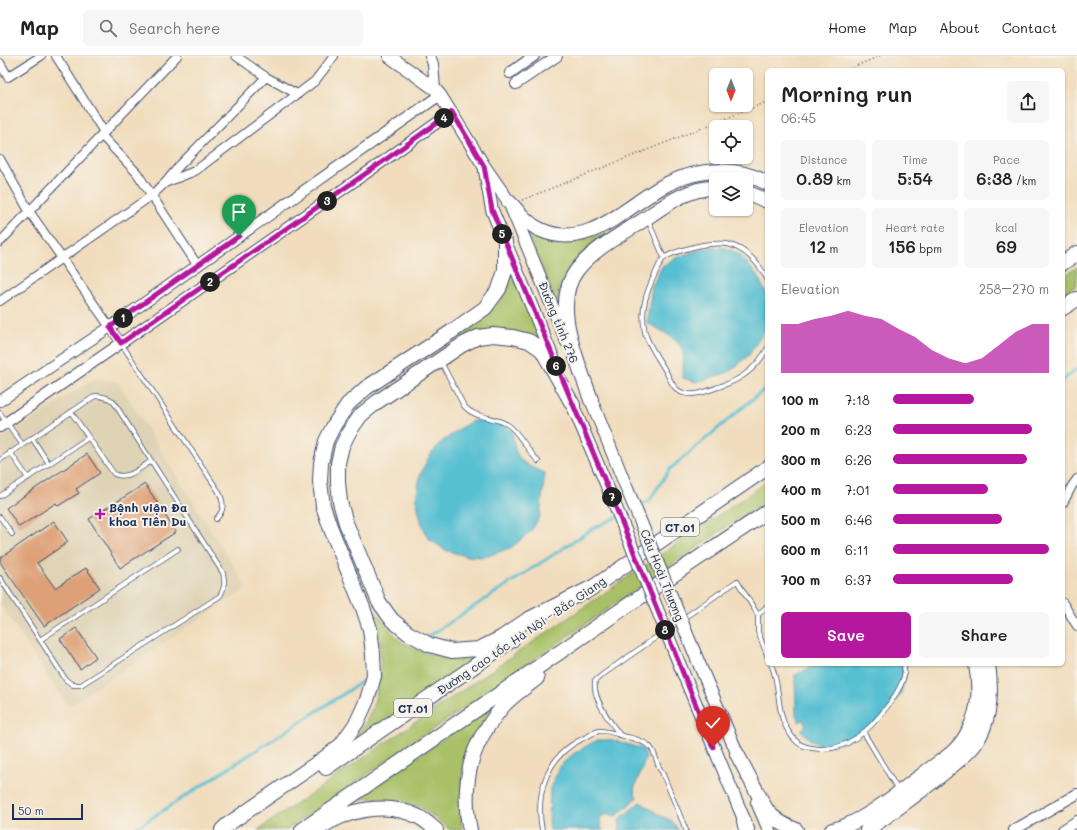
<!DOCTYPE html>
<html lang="en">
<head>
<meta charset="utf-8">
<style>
  body { margin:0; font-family:Mali,sans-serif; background:#f6f6f6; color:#222; height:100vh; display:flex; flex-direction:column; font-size:15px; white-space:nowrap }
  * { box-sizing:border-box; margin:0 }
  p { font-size:13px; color:#767676 }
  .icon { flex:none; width:22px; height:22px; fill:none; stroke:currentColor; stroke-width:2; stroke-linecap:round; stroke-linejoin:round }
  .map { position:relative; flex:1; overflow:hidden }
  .side { position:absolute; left:765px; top:12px; width:300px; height:598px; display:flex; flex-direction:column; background:#fff; border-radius:6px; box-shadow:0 1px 3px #0004 }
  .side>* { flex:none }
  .needle { width:26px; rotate:180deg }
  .tools { position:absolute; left:709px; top:12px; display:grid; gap:8px }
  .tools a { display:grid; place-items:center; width:44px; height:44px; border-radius:6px; background:#fff; box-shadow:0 1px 3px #0004; font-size:20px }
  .scale { position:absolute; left:12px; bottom:10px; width:71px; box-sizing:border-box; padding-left:4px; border:2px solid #1b2f5e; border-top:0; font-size:11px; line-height:14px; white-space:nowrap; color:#1b2f5e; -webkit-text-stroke:3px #f7f3e8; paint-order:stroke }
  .pin { position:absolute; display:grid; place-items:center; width:34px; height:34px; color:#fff; margin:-41px -17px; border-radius:50% 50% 50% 0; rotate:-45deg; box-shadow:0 0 4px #0007 }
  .pin .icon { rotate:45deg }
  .km { position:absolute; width:20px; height:20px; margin:-10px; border-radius:50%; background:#222; color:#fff; font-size:11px; line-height:20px; text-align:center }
  .round { display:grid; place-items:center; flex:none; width:42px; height:42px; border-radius:6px; background:#f6f6f6 }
  .summary { display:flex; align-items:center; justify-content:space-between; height:68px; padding:0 16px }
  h1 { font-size:22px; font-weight:600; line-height:30px }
  .stats { display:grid; grid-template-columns:repeat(3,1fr); gap:6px; height:68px; padding:4px 16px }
  .stats div { display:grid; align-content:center; border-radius:6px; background:#f6f6f6; text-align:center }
  .stats b { font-size:17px; font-weight:600 }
  .stats small { font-size:11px; font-weight:400 }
  .stats p { font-size:11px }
  .chart { height:112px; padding:8px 16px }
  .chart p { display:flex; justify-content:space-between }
  .chart svg { width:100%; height:72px; margin-top:4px; fill:#b5179e; opacity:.7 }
  .primary-button { display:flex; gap:8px; margin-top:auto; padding:8px 16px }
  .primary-button a { flex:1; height:46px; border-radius:6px; background:#b5179e; color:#fff; font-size:16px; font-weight:600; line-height:46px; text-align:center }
  .primary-button a+a { background:#f6f6f6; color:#222 }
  ul { padding:0 16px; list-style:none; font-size:13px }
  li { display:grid; grid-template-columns:64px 48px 1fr; align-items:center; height:30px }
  li i { height:10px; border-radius:5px; background:#b5179e }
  header { display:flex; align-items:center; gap:24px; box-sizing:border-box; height:56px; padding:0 20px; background:#fff; border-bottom:1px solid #e0e0e0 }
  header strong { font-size:19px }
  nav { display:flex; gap:22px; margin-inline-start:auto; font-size:14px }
  .search { width:280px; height:36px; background:#f6f6f6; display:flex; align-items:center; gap:10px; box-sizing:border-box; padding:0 14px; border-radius:6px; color:#767676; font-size:15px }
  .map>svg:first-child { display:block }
  .built { fill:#dfd3b6 }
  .green { fill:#a8c167; stroke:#627862 }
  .water { fill:#56bfd2; stroke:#387798 }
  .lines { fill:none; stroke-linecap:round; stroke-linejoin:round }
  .stream { stroke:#56bfd2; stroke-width:3 }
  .building { fill:#dea077 }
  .service-casing { stroke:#3b496c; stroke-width:5.5 }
  .minor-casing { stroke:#3b496c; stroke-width:10 }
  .tertiary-casing { stroke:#3b496c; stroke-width:12 }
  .primary-casing { stroke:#3b496c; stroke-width:14 }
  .motorway-casing { stroke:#3b496c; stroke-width:16 }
  .path { stroke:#3b496c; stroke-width:1.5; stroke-dasharray:1 3; stroke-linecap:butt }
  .service { stroke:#fff; stroke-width:4 }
  .minor { stroke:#fff; stroke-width:8 }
  .tertiary { stroke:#fff; stroke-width:10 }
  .primary { stroke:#fff; stroke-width:12 }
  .motorway { stroke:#fff; stroke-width:14 }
  .primary-bridge-casing { stroke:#3b496c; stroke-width:14; stroke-linecap:butt }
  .primary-bridge { stroke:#fff; stroke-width:12 }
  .route-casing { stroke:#fff; stroke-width:8 }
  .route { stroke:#b5179e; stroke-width:5 }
  .poi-dot { fill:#b5179e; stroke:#f7f3e8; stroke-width:1.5 }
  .labels { text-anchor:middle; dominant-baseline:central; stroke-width:4; stroke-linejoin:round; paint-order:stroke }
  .shield { fill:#f7f3e8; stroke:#5d6a87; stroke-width:1 }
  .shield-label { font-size:11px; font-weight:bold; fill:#1b2f5e }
  .street-label { font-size:12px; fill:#1b2f5e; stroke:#f7f3e8 }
  .poi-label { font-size:12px; font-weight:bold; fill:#1b2f5e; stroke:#f7f3e8; text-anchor:start }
</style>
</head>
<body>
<header>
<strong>Map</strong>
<div class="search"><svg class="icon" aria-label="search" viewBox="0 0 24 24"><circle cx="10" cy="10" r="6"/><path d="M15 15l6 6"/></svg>Search here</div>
<nav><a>Home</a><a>Map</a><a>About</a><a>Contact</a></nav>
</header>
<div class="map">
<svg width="1077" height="774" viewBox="0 0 1077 774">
  <rect width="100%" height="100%" fill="#f7f3e8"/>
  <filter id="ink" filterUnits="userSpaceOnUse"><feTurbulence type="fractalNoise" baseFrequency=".025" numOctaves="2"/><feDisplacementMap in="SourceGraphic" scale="8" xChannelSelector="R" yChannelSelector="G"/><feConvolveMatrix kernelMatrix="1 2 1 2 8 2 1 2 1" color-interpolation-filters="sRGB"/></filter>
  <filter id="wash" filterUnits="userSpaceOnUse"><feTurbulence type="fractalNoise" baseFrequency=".012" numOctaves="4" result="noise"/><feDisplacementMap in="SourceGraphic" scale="16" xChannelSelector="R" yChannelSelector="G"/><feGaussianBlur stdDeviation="0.9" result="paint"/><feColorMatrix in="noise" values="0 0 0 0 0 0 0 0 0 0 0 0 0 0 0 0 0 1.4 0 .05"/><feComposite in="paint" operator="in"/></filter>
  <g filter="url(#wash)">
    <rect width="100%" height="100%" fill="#f1ddbd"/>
    <path class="built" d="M95,322L118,326L247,532L68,650L0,548V384Z"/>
    <g class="green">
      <path d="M527,177C537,181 548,185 558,186C572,186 593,181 606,177L584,197L571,211L559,232L558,249Z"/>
      <path d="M1077,211V229L1063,239V221Z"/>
      <path d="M512,217L545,288L475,277L455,283C474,270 495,256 506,235C509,230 510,223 512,217Z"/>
      <path d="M767,426V443L287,774H258Z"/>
      <path d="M369,547L385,568L400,585L428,598L453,602L482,598L344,693C350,685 358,678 364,669C380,644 385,599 377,570C375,562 371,555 369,547Z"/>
      <path d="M492,650L463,714L459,745L462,774H450L424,753L398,744L371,742L353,745Z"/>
    </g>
    <g class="water">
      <path d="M722,191L739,198L757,219L767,239V258L765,274L749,299L729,316L697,326L683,322C683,314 684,304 683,296C681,284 657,272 647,267L652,230L663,209L680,200L702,193Z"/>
      <path d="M488,364L502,368L512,375C515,402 519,407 545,417L540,460L531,475L512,491L485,501L465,500L445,494L428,482L421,465L416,443L420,420L427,404L439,388L459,373L472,365Z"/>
      <path d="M818,608H904L906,617L901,638L881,663L861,677L845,686L834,689H823L813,686L806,680L801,674L806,670L803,664L799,666L796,659L795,619Z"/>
      <path d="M597,684H613L643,693L646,702L634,733L637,742L616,760L608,758L600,761L601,771L603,774H549L550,732L561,709L573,698Z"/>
      <path d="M640,746L661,760L672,765L678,774H618L620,772L619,764Z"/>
    </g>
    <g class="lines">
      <g class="stream">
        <path d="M1063,324L1077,313"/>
        <path d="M636,451L649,445L670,413L767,331"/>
        <path d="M426,582L594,472L617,461"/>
        <path d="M133,774L368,622"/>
      </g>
    </g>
    <g id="blocks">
      <g class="building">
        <path d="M87,398L100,417L76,433L79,437L58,450L56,447L19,471L6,452Z"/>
        <path d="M145,428L176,476L120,512L89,463Z"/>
        <path d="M54,465L68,486L37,507L55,532L86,512L100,532L44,570L0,506V502Z"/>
        <path d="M76,572L96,601L80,613L60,583Z"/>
      </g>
    </g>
  </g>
  <g filter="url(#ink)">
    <use href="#blocks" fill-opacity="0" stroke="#3b496c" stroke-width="1"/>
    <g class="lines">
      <g class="service-casing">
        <g id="service">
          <path d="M648,164L664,202"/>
          <path d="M767,223C759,207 745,192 727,188C722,187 715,188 709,188C700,189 670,196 663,203C660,206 658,212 656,216C646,237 640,253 645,277C649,290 658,302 665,314C670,322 673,334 683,337C695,341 710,334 721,330C741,324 757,311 767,293"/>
          <path d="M121,287L219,436C224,447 225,454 216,463"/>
          <path d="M441,306L464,350C475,363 494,360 508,369C518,375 528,395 538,405"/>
          <path d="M71,356L114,418C128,424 139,413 151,405"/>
          <path d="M0,357L22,388"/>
          <path d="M32,382L49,408"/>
          <path d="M10,396L28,422"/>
          <path d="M0,404L95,340C102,340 107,341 113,345L223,517C225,526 225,531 220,540L81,629H73L66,624L0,522"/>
          <path d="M0,440L88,382"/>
          <path d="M0,461L12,478"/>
          <path d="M758,559L767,550"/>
          <path d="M40,584L178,493"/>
          <path d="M771,608C783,635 773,662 796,685C800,690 807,691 812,692C846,699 872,672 890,647C895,639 902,630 904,620C905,616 904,612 904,608"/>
          <path d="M864,677L898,734"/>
          <path d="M620,679C610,666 592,642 595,625L602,619L737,525L758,559V576L767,599"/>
          <path d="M542,774C535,737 547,700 582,683C587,681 594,676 599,675C607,674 616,678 623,680C632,682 642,684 649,690C657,696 655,708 662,716L686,774"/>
        </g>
      </g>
      <g class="minor-casing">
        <g id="minor">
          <path d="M56,0L104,76"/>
          <path d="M236,0L266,21L297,38"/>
          <path d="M0,7L8,21L41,0"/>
          <path d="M101,79L137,117L198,210"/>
          <path d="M0,103L29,155L121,287"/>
          <path d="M167,126L195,115L315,25L334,0"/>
          <path d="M0,186L177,0"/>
          <path d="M0,245L151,140L165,127L180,109L266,21"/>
          <path d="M1063,447L1072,430L1077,423"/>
          <path d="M1063,547L1077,570"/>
        </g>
      </g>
      <g class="tertiary-casing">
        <g id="tertiary">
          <path d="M430,0L433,8L435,33"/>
          <path d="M510,17L534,0"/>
          <path d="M516,28L557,0"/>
          <path d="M0,345L110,271L440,39"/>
          <path d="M0,371L378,109L452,56"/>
          <path d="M1014,774L1077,738"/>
          <path d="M1063,774L1077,765"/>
        </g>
      </g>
      <g class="primary-casing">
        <g id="primary">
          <path d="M389,0L435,33L440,39L484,110L509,146L567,286"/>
          <path d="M485,115L492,154L555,307"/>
          <path d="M588,336L625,428"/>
          <path d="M569,341L610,437"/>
          <path d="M700,610L741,706"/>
          <path d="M683,617L748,773"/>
          <path d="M757,746L769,774"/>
        </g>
      </g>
      <g class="motorway-casing">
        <g id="motorway">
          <path d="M746,136L767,145"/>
          <path d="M509,146C519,156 528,169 541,174C589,196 629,147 667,128C699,112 736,110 767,127"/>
          <path d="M1063,207L1077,197"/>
          <path d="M1063,252L1077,243"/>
          <path d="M591,344C579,307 550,249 577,214C593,193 620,179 642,165C664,150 688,131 716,132"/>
          <path d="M573,349L542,294L529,285L513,281L493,279L478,281L462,289L377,346L361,359L349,376L342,390L338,407V426L340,446L346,467L379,546L392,564L408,577L430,589L452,595L479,593L501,582L527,564L593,531"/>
          <path d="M586,536L767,412"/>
          <path d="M737,698L766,753C774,764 784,769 796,774"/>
          <path d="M326,712L512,584"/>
          <path d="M744,765L746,774"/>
          <path d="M318,773C347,753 387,745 419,761C425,764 431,770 436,774"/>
          <path d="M222,774L227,769L323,703L341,689L357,666L367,644L374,620L373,598L370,573L363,552L331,473L323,450L320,425L321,407L326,385L334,369L348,348L366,332L451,276L485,252L499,233L505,215V185"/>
          <path d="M302,774L618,556L767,456"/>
          <path d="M470,774C464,748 466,714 477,690C483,676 494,661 504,649C513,639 526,631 537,622"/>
          <path d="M832,774C862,768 901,735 926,716C935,709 947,702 955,694C961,688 966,681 969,674C980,652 980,631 976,608"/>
          <path d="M867,774C894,755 920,736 946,715C955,707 968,698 975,688C991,664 992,635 988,608"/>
        </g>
      </g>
      <g class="path">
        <path d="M846,14L880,0"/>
        <path d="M522,144L767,46"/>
      </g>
      <use href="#service" class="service"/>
      <use href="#minor" class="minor"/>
      <use href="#tertiary" class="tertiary"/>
      <use href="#primary" class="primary"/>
      <use href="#motorway" class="motorway"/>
      <g class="primary-bridge-casing">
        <g id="primary-bridge">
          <path d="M625,428L700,610"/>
          <path d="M610,437L683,617"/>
        </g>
      </g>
      <use href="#primary-bridge" class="primary-bridge"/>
    </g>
  </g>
  <g class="lines" filter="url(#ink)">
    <g class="route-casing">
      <path id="route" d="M239,180L110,271L121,287L378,109L452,56L484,110L492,154L610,437L713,691"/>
    </g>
    <use href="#route" class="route"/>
  </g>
  <path class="poi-dot" d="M98 452h4v4h4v4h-4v4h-4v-4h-4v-4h4z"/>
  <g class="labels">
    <g class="shield">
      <rect x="661" y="462" width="38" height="18" rx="3"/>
      <rect x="394" y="643" width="38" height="18" rx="3"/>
    </g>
    <g class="shield-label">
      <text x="680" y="471">CT.01</text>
      <text x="413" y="652">CT.01</text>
    </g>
    <g class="street-label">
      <text transform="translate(559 266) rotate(68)">Đường tỉnh 276</text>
      <text transform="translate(663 519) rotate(68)">Cầu Hoài Thượng</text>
      <text transform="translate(521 579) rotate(-34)">Đường cao tốc Hà Nội - Bắc Giang</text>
    </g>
    <g class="poi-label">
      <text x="109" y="451">Bệnh viện Đa<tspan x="109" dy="14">khoa Tiên Du</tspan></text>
    </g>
  </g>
</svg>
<div class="tools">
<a><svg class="needle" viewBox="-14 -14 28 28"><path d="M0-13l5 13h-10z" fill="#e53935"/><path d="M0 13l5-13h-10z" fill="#767676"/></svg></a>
<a><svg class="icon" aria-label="locate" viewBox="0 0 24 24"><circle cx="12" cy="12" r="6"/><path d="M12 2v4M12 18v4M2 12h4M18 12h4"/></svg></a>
<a><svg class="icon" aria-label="layers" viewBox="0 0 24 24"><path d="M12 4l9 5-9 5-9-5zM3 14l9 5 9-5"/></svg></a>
</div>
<div class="scale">50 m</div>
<div class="pin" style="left:239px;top:180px;background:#1e9e55"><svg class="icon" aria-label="arrive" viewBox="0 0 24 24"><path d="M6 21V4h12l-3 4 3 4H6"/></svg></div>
<div class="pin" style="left:713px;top:691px;background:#d93025"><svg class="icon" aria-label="check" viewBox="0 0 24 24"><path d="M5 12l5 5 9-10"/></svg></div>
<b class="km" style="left:123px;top:262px">1</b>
<b class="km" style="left:210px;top:226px">2</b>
<b class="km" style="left:327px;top:145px">3</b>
<b class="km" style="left:444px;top:62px">4</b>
<b class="km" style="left:502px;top:178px">5</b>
<b class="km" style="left:556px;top:310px">6</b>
<b class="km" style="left:612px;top:441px">7</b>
<b class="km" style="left:665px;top:574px">8</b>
<section class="side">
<div class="summary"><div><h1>Morning run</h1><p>06:45</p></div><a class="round"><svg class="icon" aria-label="share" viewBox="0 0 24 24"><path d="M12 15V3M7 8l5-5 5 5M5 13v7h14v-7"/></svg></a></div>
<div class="stats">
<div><p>Distance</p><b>0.89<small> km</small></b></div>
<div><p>Time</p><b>5:54</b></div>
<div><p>Pace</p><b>6:38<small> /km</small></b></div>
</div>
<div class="stats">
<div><p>Elevation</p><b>12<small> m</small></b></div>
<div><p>Heart rate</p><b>156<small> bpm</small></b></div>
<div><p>kcal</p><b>69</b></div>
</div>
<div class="chart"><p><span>Elevation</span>258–270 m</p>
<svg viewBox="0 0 160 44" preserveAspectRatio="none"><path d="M0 44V14L10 14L20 11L30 9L40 6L50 9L60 11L70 17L80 22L90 30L100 35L110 38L120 35L130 27L140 19L150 14L160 14V44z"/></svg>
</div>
<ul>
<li><b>100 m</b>7:18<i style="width:52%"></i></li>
<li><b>200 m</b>6:23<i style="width:89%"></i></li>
<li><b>300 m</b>6:26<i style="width:86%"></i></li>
<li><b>400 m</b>7:01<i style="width:61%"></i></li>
<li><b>500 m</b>6:46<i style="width:70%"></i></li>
<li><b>600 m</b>6:11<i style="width:100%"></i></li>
<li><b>700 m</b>6:37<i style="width:77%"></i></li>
</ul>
<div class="primary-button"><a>Save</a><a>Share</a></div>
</section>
</div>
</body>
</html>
